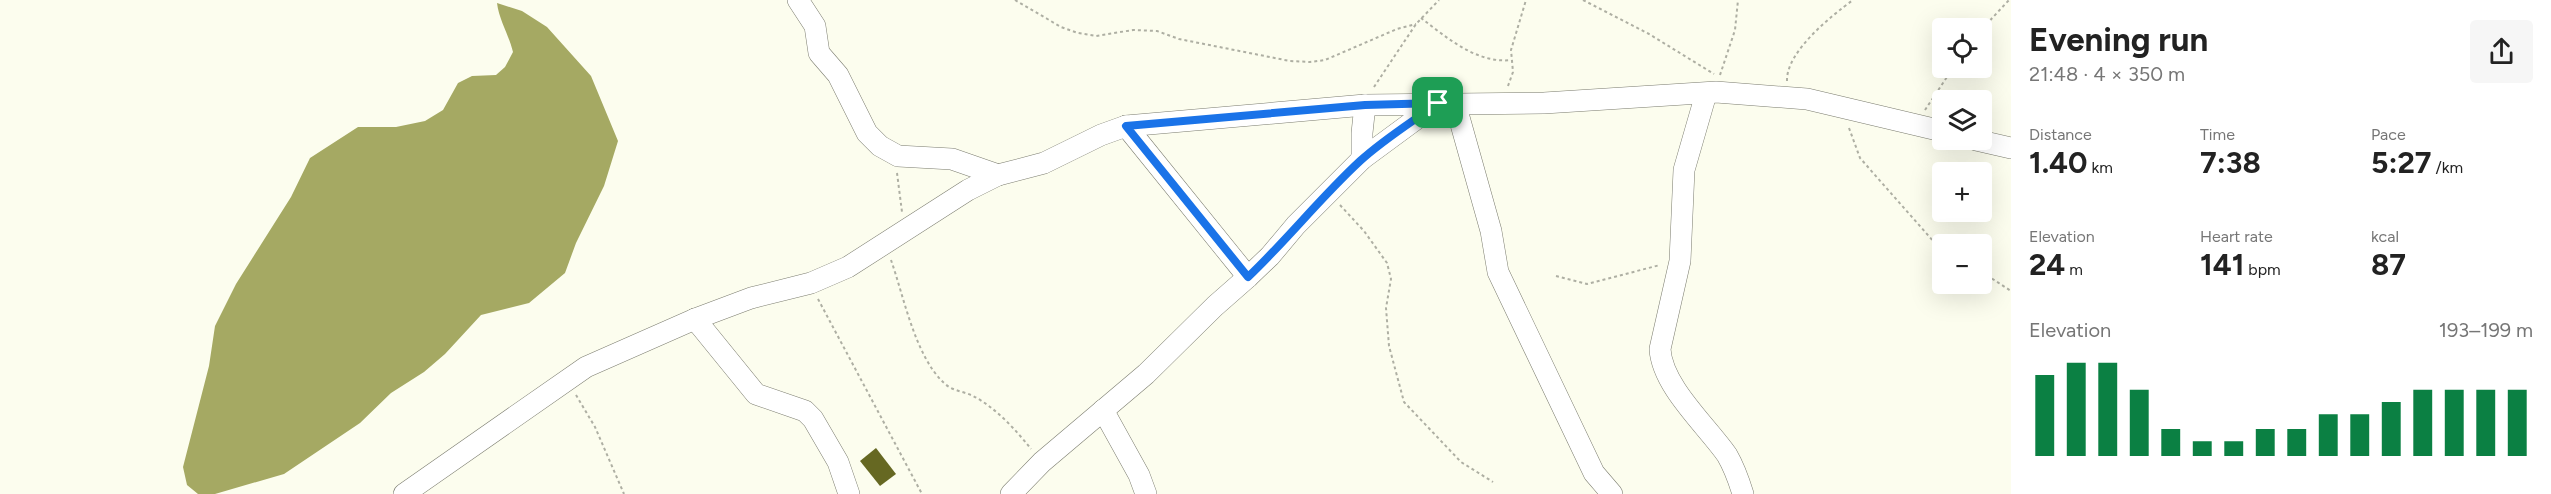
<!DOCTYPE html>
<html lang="en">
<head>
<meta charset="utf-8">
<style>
  body { margin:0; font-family:Figtree,sans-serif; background:#f6f6f6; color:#222; height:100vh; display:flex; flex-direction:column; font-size:22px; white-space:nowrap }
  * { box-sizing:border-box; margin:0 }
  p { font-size:20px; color:#767676 }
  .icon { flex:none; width:33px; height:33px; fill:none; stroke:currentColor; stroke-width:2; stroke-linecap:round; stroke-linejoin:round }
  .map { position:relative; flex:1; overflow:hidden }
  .sheet { display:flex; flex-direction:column; background:#fff; width:540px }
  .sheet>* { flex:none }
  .fabs { position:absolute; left:1932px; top:18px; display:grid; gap:12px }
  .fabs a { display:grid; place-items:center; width:60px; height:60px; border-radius:6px; background:#fff; box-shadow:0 6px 24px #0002; font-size:30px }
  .pin { position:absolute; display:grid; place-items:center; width:51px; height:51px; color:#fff; margin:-26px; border-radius:12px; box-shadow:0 3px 9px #0006 }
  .round { display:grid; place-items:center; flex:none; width:63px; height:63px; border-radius:6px; background:#f6f6f6 }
  .summary { display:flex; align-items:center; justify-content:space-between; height:102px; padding:0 18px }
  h1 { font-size:33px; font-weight:700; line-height:45px }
  .metrics { display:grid; grid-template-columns:repeat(3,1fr); gap:9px; height:102px; padding:6px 18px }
  .metrics div { display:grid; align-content:center }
  .metrics b { font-size:30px; font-weight:700 }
  .metrics small { font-size:16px; font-weight:400 }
  .metrics p { font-size:16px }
  .chart { height:168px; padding:12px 18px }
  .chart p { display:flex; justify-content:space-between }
  .chart svg { width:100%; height:108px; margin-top:6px; stroke:#0b8043; stroke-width:6 }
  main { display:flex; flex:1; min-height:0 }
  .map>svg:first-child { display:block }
  .water { fill:#a5a963 }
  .building { fill:#666822 }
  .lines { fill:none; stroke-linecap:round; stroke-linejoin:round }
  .minor-casing { stroke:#7b7c6f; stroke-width:22 }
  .path { stroke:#aeafa3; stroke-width:2; stroke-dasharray:3 3; stroke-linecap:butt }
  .minor { stroke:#fff; stroke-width:21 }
  .route-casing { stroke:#fff; stroke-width:12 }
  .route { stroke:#1a73e8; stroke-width:8 }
</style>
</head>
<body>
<main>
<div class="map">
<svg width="2011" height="494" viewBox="0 0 2011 494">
  <rect width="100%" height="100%" fill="#fcfdee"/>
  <path class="water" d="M497,3L522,11L547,27L591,76L618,141L604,186L576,243L565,273L529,303L481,315L445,354L424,372L391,393L360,423L284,474L215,494H198L187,485L183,467L209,366L215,326L236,284L291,197L310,158L358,127H396L425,121L443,110L458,83L472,76L496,75L505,67L513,52C509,35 499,20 497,3Z"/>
  <path class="building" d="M876,448L896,474L880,486L860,461Z"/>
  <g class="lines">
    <g class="minor-casing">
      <g id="minor">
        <path d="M798,0L815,26L819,53L838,75L867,133L880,146L898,156L952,159L998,175"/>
        <path d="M1706,94L1684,170L1680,261L1660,349C1662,386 1706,425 1727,455C1734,467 1739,481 1743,494"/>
        <path d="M1455,103L1491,231L1498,272L1594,473L1612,494"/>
        <path d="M1126,126L1248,277"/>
        <path d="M1976,140L2011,148"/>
        <path d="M1362,159V133L1365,105"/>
        <path d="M695,319L756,394L805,411L813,419L838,462L849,494"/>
        <path d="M1103,410L1139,475L1146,494"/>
        <path d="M404,494L586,367L695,319L751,298L811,283L848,267L968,190L998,175L1044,163L1101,135L1126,126L1365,105L1544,103L1716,92L1807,99L1942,131"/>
        <path d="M1011,494L1042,462L1146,374L1215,306L1248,277L1270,256L1296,225L1362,159L1438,103"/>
      </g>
    </g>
    <g class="path">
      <path d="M1015,0L1061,27L1078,33L1096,36L1133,30L1157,31L1179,39L1290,61L1310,62L1325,60L1397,29L1416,24"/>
      <path d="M1583,0L1649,34L1714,74"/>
      <path d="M1421,18C1446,37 1477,64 1511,60"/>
      <path d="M1982,29L2009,0"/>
      <path d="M1720,75L1735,30L1738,0"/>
      <path d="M1787,81C1786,52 1831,16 1853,0"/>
      <path d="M1508,86L1513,72L1511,50L1526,0"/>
      <path d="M1374,87L1416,24L1439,0"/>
      <path d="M1925,110L1953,68"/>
      <path d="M1849,128L1860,158L1942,251"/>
      <path d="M897,173L902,212"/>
      <path d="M1340,205L1364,231L1387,263L1391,279L1386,308L1389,346L1404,402L1461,462L1493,482"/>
      <path d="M891,260C904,297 915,356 944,383C952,391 963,391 973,396C995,407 1016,430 1031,449"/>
      <path d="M1982,272L2011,291"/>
      <path d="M1556,276L1587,284L1660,265"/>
      <path d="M818,299L922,494"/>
      <path d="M576,395L595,427L624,494"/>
    </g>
    <use href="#minor" class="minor"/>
  </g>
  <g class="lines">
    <g class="route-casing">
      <path id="route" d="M1438,103C1412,122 1384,139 1360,161C1320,198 1287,240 1248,277L1126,126L1365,105Z"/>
    </g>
    <use href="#route" class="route"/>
  </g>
</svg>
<div class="fabs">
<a><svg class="icon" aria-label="locate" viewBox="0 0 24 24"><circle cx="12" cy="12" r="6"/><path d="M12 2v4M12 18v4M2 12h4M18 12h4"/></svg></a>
<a><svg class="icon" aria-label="layers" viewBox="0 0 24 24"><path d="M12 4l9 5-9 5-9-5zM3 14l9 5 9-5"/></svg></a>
<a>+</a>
<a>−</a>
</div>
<div class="pin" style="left:1438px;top:103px;background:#1e9e55"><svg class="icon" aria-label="arrive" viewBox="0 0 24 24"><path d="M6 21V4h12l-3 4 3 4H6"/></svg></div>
</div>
<section class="sheet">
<div class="summary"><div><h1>Evening run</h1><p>21:48 · 4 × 350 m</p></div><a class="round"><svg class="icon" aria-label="share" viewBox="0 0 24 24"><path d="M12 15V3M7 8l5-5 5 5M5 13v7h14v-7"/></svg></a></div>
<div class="metrics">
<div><p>Distance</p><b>1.40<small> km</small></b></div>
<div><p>Time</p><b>7:38</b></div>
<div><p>Pace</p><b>5:27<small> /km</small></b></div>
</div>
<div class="metrics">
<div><p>Elevation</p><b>24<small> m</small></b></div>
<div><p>Heart rate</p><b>141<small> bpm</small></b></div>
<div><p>kcal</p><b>87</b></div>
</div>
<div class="chart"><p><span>Elevation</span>193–199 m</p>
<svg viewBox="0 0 160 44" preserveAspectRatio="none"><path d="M5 44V11M15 44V6M25 44V6M35 44V17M45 44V33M55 44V38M65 44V38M75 44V33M85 44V33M95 44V27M105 44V27M115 44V22M125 44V17M135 44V17M145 44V17M155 44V17"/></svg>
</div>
</section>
</main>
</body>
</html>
